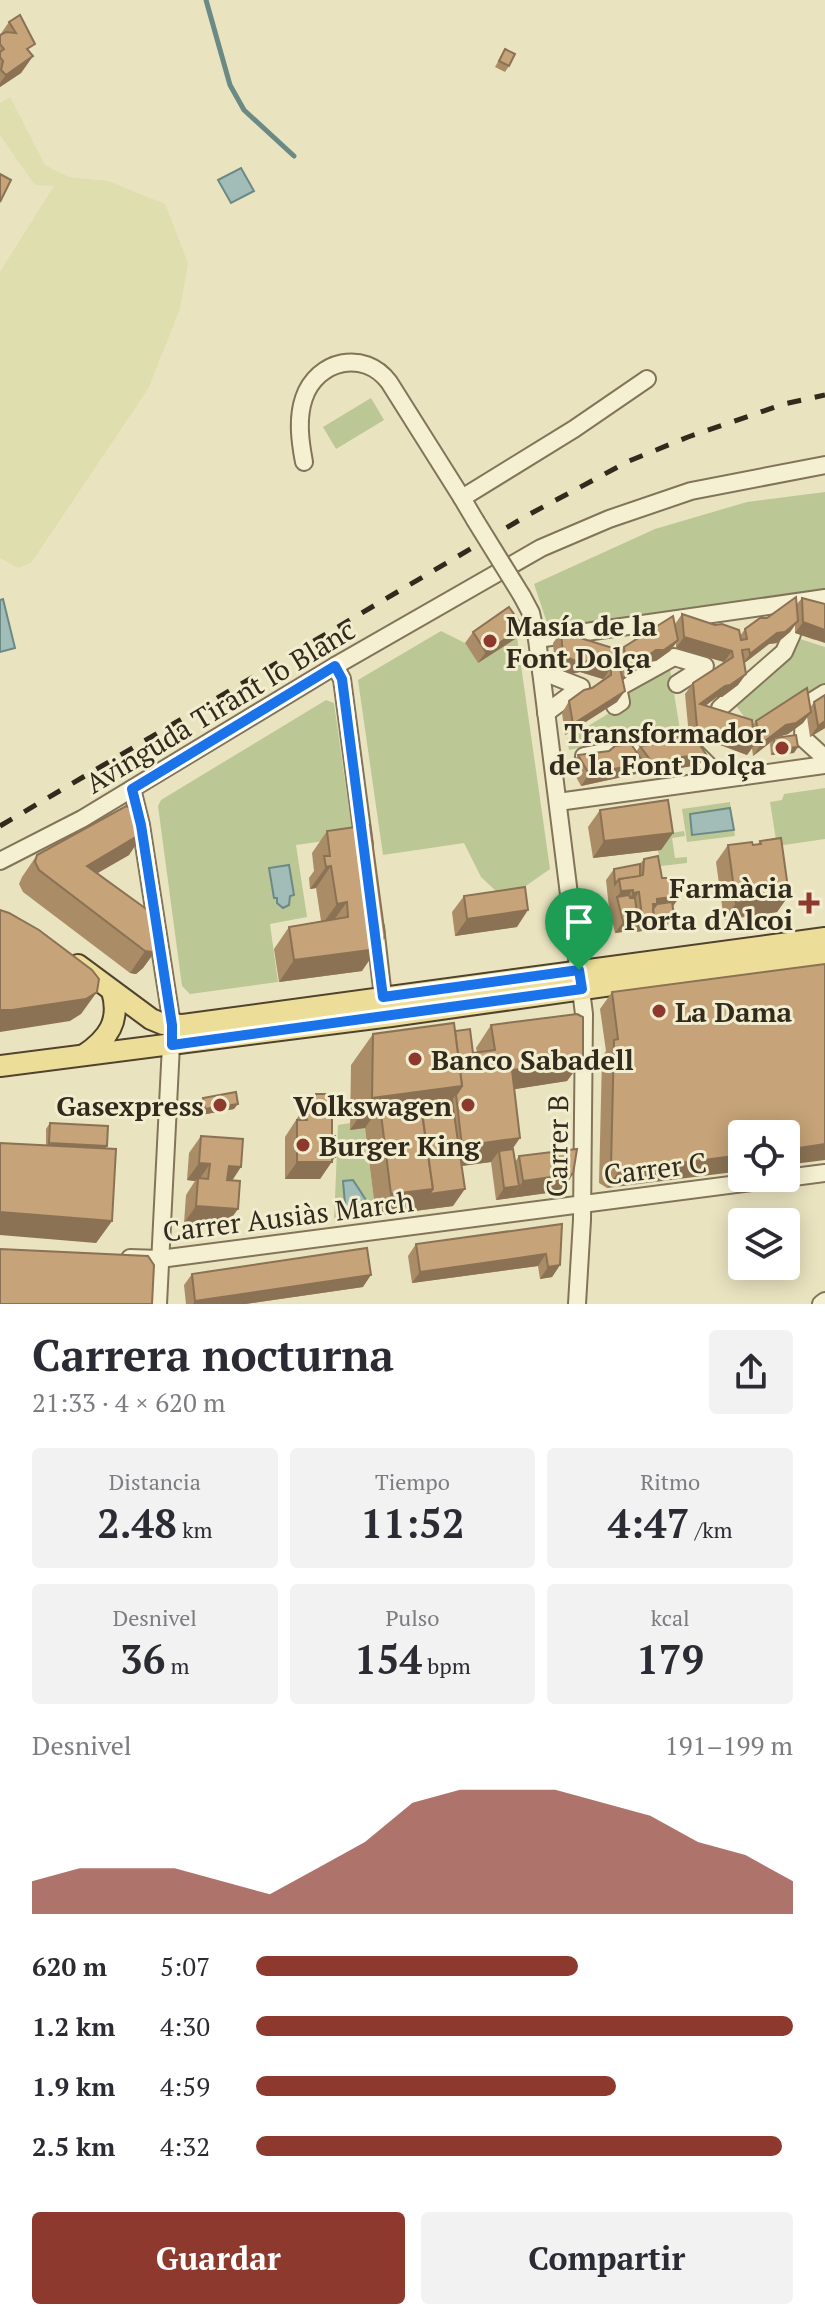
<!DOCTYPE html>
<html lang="es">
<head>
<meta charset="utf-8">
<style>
  body { margin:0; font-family:"PT Serif",serif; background:#f2f2f3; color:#2b2b33; height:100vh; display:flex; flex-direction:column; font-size:30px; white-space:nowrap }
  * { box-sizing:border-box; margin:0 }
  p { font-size:26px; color:#7c7c81 }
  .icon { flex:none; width:44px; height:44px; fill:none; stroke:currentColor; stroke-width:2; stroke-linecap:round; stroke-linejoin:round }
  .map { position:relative; height:1304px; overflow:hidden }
  .drawer { display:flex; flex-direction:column; background:#fff; flex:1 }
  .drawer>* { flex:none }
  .tools { position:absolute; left:728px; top:1120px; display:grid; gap:16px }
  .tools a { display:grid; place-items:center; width:72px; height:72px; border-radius:8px; background:#fff; box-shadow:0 4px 20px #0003; font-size:40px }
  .pin { position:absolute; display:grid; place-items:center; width:68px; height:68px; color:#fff; margin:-82px -34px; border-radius:50% 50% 50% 0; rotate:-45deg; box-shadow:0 0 8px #0007 }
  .pin .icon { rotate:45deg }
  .round { display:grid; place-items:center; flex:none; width:84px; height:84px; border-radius:8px; background:#f2f2f3 }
  .overview { display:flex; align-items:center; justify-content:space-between; height:136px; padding:0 32px }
  h1 { font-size:44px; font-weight:700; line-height:60px }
  .stats { display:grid; grid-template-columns:repeat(3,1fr); gap:12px; height:136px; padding:8px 32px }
  .stats div { display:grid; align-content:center; border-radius:8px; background:#f2f2f3; text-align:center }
  .stats b { font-size:40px; font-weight:700 }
  .stats small { font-size:22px; font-weight:400 }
  .stats p { font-size:22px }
  .chart { height:224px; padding:16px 32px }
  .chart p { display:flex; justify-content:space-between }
  .chart svg { width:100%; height:144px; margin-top:8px; fill:#8d392d; opacity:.7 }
  .primary-button { display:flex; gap:16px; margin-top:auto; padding:16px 32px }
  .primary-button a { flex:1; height:92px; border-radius:8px; background:#8d392d; color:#fff; font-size:32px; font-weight:700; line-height:92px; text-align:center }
  .primary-button a+a { background:#f2f2f3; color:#2b2b33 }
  ul { padding:0 32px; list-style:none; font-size:26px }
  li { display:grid; grid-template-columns:128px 96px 1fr; align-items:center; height:60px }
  li i { height:20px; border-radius:10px; background:#8d392d }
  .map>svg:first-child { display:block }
  .farmland { fill:#dfdeae }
  .green { fill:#bbc795 }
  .water { fill:#a2bdb8; stroke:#6b8a86; stroke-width:2 }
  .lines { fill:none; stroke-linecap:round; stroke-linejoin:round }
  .stream { stroke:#6b8a86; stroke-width:5 }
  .minor-casing { stroke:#827459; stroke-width:20 }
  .major-casing { stroke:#50422d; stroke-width:24 }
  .minor { stroke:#f6f0d2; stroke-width:16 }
  .major { stroke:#ecde99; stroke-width:20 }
  .rail { stroke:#322a1d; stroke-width:5; stroke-dasharray:14 14; stroke-linecap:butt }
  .minor-bridge-casing { stroke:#827459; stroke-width:20; stroke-linecap:butt }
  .minor-bridge { stroke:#f6f0d2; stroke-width:16 }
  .wall { fill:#aa8c67 }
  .shaded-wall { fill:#8b7254 }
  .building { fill:#c6a378; stroke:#8b7254; stroke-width:2 }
  .route-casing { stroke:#fff; stroke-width:16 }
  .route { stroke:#1a73e8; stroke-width:10 }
  .poi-dot { fill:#8d392d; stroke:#f2edcf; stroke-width:3 }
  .labels { text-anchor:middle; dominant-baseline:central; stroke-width:6; stroke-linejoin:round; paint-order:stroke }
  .poi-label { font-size:28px; font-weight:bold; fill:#322a1d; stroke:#f2edcf; text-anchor:start }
  .street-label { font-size:28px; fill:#322a1d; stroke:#f2edcf }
</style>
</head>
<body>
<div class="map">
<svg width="825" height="1304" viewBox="0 0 825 1304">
  <rect width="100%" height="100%" fill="#eae3c0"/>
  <path class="farmland" d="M10,97L45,165L69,177L108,181L165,204L188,263L180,309L148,389L31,563L18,568L0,558V272L54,186L35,185L0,135V103Z"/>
  <g class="green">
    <path d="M371,398L384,420L336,449L323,427Z"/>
    <path d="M825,492V590L549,629L534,584L655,529L747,502Z"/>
    <path d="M441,631L465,643L478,663L517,637L550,869L520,890L496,891L481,877L464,843L383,855L358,680Z"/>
    <path d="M797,638L825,647V684L751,726L734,703Z"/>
    <path d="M670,669L680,730L635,743L614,741L569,750L567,739L624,704V691L652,674Z"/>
    <path d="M326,700L334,703L353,837L296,845L307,917L270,924L278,982L190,994L182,986L158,806L161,800Z"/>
    <path d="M825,788V839L777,846L770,802L782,800L784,794Z"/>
    <path d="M730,802L735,836L687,842L682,809Z"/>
    <path d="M684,831L685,836L672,838L675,858L687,857V863L661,866L658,850L671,833Z"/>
    <path d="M350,1123V1130L365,1128L376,1216L334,1222L338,1125Z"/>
  </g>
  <g class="water">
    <path d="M241,168L254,191L231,203L218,180Z"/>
    <path d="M3,599L15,648L0,652V600Z"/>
    <path d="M730,808L734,830L692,835L690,814Z"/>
    <path d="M289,865L294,895L290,896L289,905L283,908L277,903V898H274L269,868Z"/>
    <path d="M353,1180L370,1206L364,1212L346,1215L343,1181Z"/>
  </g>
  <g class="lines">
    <path class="stream" d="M206,0L230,85L244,110L294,156"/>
    <g class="minor-casing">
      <g id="minor">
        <path d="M304,462C300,441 297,418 304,398C317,360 364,349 389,382L462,498"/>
        <path d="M475,520L462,498L574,429L647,379"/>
        <path d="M522,596L531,613L537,639L584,1014L582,1220L577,1304"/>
        <path d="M537,639L825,598"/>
        <path d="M335,666L342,679L364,845"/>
        <path d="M541,671L581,687L546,713"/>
        <path d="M825,693L804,706L803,738L825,758"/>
        <path d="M615,706L621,702L618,688L674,657L705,666L677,684"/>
        <path d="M720,708L784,652L792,634L790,608"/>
        <path d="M584,756L680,737L722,779"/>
        <path d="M132,789L141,825L172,1025L158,1304"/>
        <path d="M558,802L825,765"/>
        <path d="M0,861L82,819L335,666L541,548L609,519L691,491L825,465"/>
        <path d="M375,927L383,997"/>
        <path d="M786,1178L825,1173"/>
        <path d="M130,1258L160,1259L783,1178"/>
        <path d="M821,1304L825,1301"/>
      </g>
    </g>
    <g class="major-casing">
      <g id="major">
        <path d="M78,965L151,1019L163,1024L183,1025L825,938"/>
        <path d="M84,1055C108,1039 121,1021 112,991"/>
        <path d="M0,1066L391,1016L825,955"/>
      </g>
    </g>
    <use href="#minor" class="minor"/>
    <use href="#major" class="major"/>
    <path class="rail" d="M0,826L528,515L629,461L688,437L784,404L825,395"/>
    <g class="minor-bridge-casing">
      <path id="minor-bridge" d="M475,520L522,596"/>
    </g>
    <use href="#minor-bridge" class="minor-bridge"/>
  </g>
  <g class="wall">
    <path d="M9,22L33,56L21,73L0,87V35Z"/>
    <path d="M505,49L509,66L505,72L495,67Z"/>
    <path d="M802,598L815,640L795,633V625L790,632L777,643L769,644L744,663L746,674L738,685L722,697H717L705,706L752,726L756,721L810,708L814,702L825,728L810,737L807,717L803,723L788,734L777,737L794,753L771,755L770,744L771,742L753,756L752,748L747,755L715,743L707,744L698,741L706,754L699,765L667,770L662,774L646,776L640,768L636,774L581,786L570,766L578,755L636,752L640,746L671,742L689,736L685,694L693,683L724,662L676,648V643L670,651L656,661L648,662L623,680L617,702L565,735L562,713L569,701L592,688L603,679L580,672L571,674L555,668L553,643L561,632L618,655L624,647L675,624L682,614L740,636L745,629L796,605Z"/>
    <path d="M473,632L515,639L478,663L465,643Z"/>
    <path d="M600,810L673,833L661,850L593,858L588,827Z"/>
    <path d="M370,825L362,971L279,982L274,949L289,927L321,921L316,888L310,889L309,878L314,871L312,853L327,831Z"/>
    <path d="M144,832L129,855L97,873L159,946L143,968L136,974L130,973L23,892L19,884L22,877L37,855Z"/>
    <path d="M760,841L789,895L777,912L724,920L716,862L728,845H757Z"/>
    <path d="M644,859L680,896L673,906L666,927L630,933V931L615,933L609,908L606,880L614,869L640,864Z"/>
    <path d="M464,896L517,927L455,936L452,912Z"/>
    <path d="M825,964L607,1188L599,1183L602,1057L606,1051L600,1009L612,992Z"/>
    <path d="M491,1025L583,1059L567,1081L514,1089L513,1149L515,1162L519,1156L562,1191L496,1200L491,1162L461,1166L453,1206L376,1216L365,1128L350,1130L351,1065L373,1034L455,1031L473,1053L477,1052L476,1048Z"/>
    <path d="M316,1094L332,1136L335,1157L320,1179H285V1137L307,1103H310Z"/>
    <path d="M203,1098L234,1109L201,1115L199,1103Z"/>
    <path d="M50,1123L107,1146L106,1148L112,1221L96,1243L46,1145V1129Z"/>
    <path d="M201,1136L232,1181L226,1226L184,1223L186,1195L195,1181L187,1180L189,1153Z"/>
    <path d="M562,1224L560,1265L552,1277L540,1279L538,1266L412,1283L408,1256L416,1244Z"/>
    <path d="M192,1274L363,1287L245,1304H186L184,1285Z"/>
  </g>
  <g class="shaded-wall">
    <path d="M33,56L21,73L0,87V83L6,75Z"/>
    <path d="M798,621L790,632L777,643L769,644L742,665L750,654L777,633Z"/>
    <path d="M803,622L825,630V643L795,633Z"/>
    <path d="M523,627L515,639L478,663L486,652Z"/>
    <path d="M684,637L732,651L724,662L676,648Z"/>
    <path d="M678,640L670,651L656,661L648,662L619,683L627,671L656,650Z"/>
    <path d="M563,656L588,661L611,668L603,679L580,672L571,674L555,668Z"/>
    <path d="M746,674L738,685L722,697H717L696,713L700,704L725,686Z"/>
    <path d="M625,691L617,702L565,735L573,724Z"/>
    <path d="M811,712L803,723L788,734L778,737L774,740V738L771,742L753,756L761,744L786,725Z"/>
    <path d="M825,721V728L810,737L818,726Z"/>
    <path d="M697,727L723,732L755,744L747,755L715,743L707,744L689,739Z"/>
    <path d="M798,747L794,753L771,755L775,749Z"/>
    <path d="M706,754L699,765L667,770L662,774L646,776L654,765L675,758Z"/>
    <path d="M644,763L636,774L581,786L589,774Z"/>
    <path d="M144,832L129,855L72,888L87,866Z"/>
    <path d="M673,833L661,850L593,858L604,841Z"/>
    <path d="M331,866L316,888L310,889L326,867Z"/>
    <path d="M639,881L621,906L617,897L621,891Z"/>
    <path d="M639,892L627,909L622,910L633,893Z"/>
    <path d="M789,895L777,912L724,920L736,903Z"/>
    <path d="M680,896L669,912L654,915L642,931L630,933L642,916L657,899Z"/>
    <path d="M347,902L331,924L321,926L337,904Z"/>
    <path d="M528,910L517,927L455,936L467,919Z"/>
    <path d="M674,915L666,927L642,931L650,920Z"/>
    <path d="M638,920L630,931L615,933L623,922Z"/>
    <path d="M159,946L143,968L136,974L130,973L145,951Z"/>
    <path d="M377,949L362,971L279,982L294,960Z"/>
    <path d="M97,992L81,1014L70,1021L0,1032V1010Z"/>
    <path d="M583,1059L567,1081L496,1092L512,1070Z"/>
    <path d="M462,1086L440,1117L380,1106L365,1128L350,1130L372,1098Z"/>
    <path d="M238,1104L234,1109L201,1115L205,1109Z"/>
    <path d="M520,1138L505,1160L499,1151L491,1162L447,1168L462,1146Z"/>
    <path d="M49,1143L107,1146L103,1152L45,1149Z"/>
    <path d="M825,1144V1160L786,1165V1150Z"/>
    <path d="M742,1155V1171L607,1188L619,1171Z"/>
    <path d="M335,1157L320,1179H285L297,1162Z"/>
    <path d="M199,1163L210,1164L198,1181V1178L195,1181L187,1180Z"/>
    <path d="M229,1166L241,1167L230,1184L217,1183Z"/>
    <path d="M573,1174L562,1191L511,1198L523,1181Z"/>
    <path d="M519,1186L511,1198L496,1200L504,1188Z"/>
    <path d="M433,1189H465L453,1206L376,1216L391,1194Z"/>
    <path d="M196,1206L238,1209L226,1226L184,1223Z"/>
    <path d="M0,1212L112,1221L96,1243L0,1235Z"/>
    <path d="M546,1254L538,1266L412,1283L420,1272Z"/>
    <path d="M560,1265L552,1277L540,1279L548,1267Z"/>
    <path d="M371,1275L363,1287L245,1304H193L195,1301Z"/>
  </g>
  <g class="building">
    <path d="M20,15L35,44L27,49L33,56L6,75L1,70L3,61L0,57V52L4,49L0,44V35L6,32L16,33L9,22Z"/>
    <path d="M505,49L515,54L509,66L499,61Z"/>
    <path d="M0,174L11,180L0,202Z"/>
    <path d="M796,597L798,621L785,632L777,633L750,654L749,649L742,650L746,674L730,685L725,686L700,704L752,720L755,744L723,732L715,733L697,727L693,683L733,657L732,651L684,637L682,614L715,625L722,624L739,630L741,640L747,639L745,629L760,618H767Z"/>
    <path d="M802,598L825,604V630L803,622Z"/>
    <path d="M509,607L523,627L486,652L473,632Z"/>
    <path d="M673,616L678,640L664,650H656L627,671V667L620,668L625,691L573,724L569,701L584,690L592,688L611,675V668L588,661L579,662L563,656L561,632L616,649L619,658L625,657L624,647Z"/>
    <path d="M807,688L811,712L796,723L786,725L761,744L756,721Z"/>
    <path d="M825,695V721L818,726L814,702Z"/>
    <path d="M693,735L706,754L675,758L669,763L654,765L640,746L671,742L677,737Z"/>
    <path d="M796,735L798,747L775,749L774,738Z"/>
    <path d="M631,744L644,763L589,774L578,755L609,751L615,746Z"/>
    <path d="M668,800L673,833L604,841L600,810Z"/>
    <path d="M126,806L141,813L144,832L87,866L156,916L159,946L152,952L145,951L39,870L35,862L37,855Z"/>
    <path d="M370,825L385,936L377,949L294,960L289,927L348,917L347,902L337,904L331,866L326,867L324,856H330L327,831Z"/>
    <path d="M781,838L789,895L736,903L728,845L752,842L753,845L761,844L760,841Z"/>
    <path d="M658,856L662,878H677L680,896L657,899V904H653L654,915L642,916L639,892L633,893V890L621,891L619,879L643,875L644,859Z"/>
    <path d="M640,864V876L619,879L615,884L614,869Z"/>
    <path d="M525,887L528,910L467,919L464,896Z"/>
    <path d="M629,895L630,898H635L638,920L623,922L617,897Z"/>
    <path d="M672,902L674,915L650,920L654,915L653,909L657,904Z"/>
    <path d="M0,910L9,913L39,930L92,970L99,979L97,992L86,999L12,1010H0Z"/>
    <path d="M825,964V1144L786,1150V1134H742V1155L619,1171L611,1166L614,1040L618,1039L612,992Z"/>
    <path d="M577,1014L583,1017V1059L512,1070L520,1138L462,1146L456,1095L462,1086L455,1031L470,1029L473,1053L495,1050L491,1025Z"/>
    <path d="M454,1023L462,1086L372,1098L373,1034Z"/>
    <path d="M236,1092L238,1104L205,1109L203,1098Z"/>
    <path d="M316,1094H332V1136H335V1143H332L335,1157H332V1162H297V1120H307V1103H316Z"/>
    <path d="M420,1100L433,1189L391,1194L380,1106Z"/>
    <path d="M452,1100L465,1189L429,1194L433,1189L421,1105Z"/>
    <path d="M50,1123L108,1126L107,1146L49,1143Z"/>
    <path d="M201,1136L243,1139L241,1167L229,1166L227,1180L240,1181L238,1209L196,1206L198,1178L208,1179L210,1164L199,1163Z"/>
    <path d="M0,1143L116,1149L112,1221L0,1212Z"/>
    <path d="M513,1149L519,1186L504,1188L499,1151Z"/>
    <path d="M577,1149L573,1174L523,1181L519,1156Z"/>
    <path d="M562,1224L560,1265L548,1267L546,1254L420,1272L416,1244Z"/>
    <path d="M367,1248L371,1275L195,1301L192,1274Z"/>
    <path d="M0,1249L148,1256L154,1265L152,1304H0Z"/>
  </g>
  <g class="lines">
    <g class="route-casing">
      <path id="route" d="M335,666L342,679L383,997L579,970L582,989L172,1045V1025L141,825L132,789Z"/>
    </g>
    <use href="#route" class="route"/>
  </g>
  <g class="poi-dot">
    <circle cx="490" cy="641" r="8"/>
    <circle cx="782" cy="748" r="8"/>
    <path d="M805 891h8v8h8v8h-8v8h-8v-8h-8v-8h8z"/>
    <circle cx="659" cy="1011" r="8"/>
    <circle cx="415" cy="1059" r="8"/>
    <circle cx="220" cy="1105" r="8"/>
    <circle cx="468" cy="1105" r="8"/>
    <circle cx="303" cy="1145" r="8"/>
  </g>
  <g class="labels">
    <g class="poi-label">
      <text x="506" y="625">Masía de la<tspan x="506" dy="32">Font Dolça</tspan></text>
      <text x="766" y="732" text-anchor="end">Transformador<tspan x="766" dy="32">de la Font Dolça</tspan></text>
      <text x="793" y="887" text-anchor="end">Farmàcia<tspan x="793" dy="32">Porta d'Alcoi</tspan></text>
      <text x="675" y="1011">La Dama</text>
      <text x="431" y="1059">Banco Sabadell</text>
      <text x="204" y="1105" text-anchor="end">Gasexpress</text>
      <text x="452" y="1105" text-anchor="end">Volkswagen</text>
      <text x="319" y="1145">Burger King</text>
    </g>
    <g class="street-label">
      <text transform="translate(220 706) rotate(-31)">Avinguda Tirant lo Blanc</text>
      <text transform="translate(557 1146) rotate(-89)">Carrer B</text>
      <text transform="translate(655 1168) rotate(-7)">Carrer C</text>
      <text transform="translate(288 1216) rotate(-7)">Carrer Ausiàs March</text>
    </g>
  </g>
</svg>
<div class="tools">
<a><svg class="icon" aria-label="locate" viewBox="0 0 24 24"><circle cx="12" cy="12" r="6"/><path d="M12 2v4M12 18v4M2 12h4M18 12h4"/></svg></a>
<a><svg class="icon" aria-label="layers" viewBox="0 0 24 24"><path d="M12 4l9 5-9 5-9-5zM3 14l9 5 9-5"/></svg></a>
</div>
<div class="pin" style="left:579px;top:970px;background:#1e9e55"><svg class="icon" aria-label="arrive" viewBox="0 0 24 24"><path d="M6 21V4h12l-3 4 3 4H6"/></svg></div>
</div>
<section class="drawer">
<div class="overview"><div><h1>Carrera nocturna</h1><p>21:33 · 4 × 620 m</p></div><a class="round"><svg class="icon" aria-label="share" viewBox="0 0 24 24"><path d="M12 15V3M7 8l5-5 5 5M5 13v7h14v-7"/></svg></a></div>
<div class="stats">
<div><p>Distancia</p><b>2.48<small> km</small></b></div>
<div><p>Tiempo</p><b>11:52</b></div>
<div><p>Ritmo</p><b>4:47<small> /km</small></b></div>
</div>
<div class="stats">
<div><p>Desnivel</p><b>36<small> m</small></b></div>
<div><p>Pulso</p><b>154<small> bpm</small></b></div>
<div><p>kcal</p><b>179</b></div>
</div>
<div class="chart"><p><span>Desnivel</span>191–199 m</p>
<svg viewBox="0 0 160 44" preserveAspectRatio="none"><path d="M0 44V34L10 30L20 30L30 30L40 34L50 38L60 30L70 22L80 10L90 6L100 6L110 6L120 10L130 14L140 22L150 26L160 34V44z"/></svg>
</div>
<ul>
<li><b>620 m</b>5:07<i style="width:60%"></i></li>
<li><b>1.2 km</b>4:30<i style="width:100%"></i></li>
<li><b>1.9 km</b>4:59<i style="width:67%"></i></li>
<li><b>2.5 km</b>4:32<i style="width:98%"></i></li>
</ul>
<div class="primary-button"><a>Guardar</a><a>Compartir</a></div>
</section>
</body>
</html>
